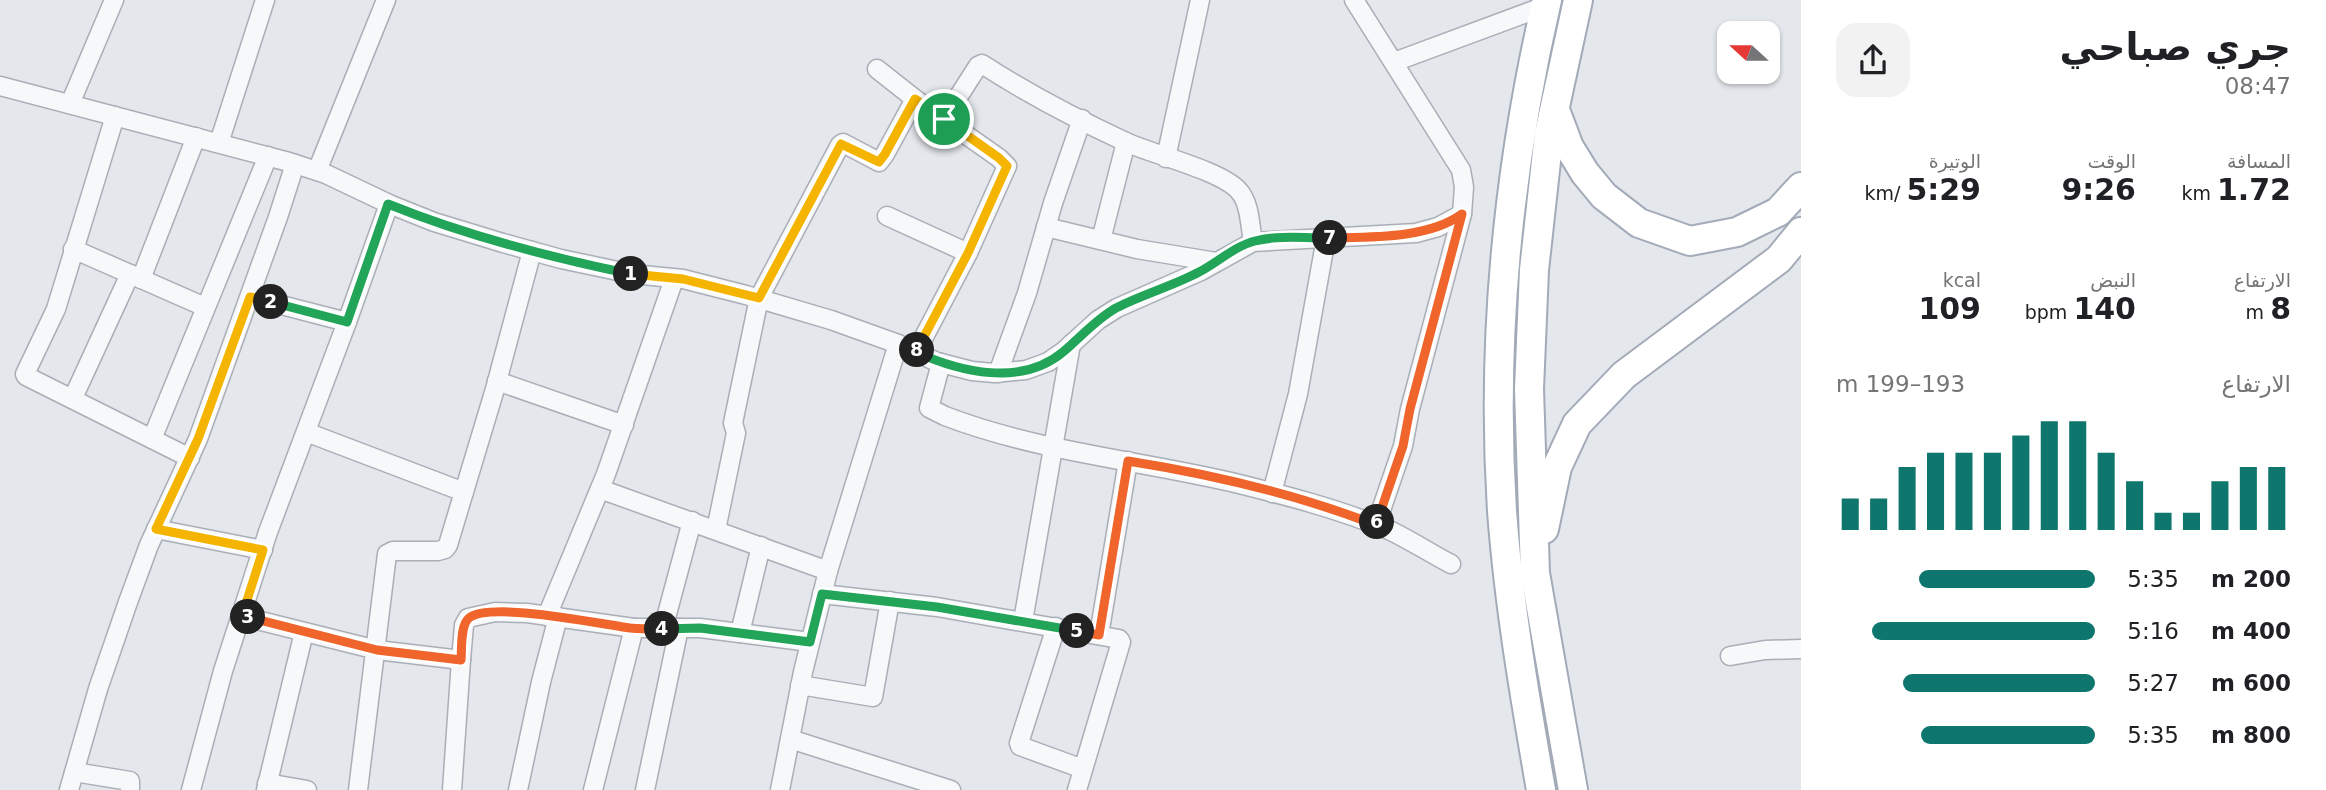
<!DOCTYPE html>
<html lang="ar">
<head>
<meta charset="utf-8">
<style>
  body { margin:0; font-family:"DejaVu Sans","Noto Naskh Arabic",sans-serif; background:#f2f2f2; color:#202124; direction:rtl; height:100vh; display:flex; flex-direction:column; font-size:26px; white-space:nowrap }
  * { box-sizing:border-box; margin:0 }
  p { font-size:23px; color:#757577 }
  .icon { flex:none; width:38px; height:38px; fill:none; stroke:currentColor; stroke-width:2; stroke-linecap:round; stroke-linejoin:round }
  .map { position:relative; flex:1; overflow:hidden; direction:ltr }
  .side { display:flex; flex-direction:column; background:#fff; width:525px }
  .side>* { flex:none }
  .needle { width:46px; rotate:291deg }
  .tools { position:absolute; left:1717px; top:21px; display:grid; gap:14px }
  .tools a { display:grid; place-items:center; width:63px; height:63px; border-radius:14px; background:#fff; box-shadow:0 2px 5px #0004; font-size:35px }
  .pin { position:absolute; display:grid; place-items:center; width:60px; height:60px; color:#fff; margin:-30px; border:4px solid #fff; border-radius:50%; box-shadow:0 2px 7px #0007 }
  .km { position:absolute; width:35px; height:35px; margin:-18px; border-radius:50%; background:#222; color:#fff; font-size:19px; line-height:35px; text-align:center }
  .round { display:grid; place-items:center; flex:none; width:74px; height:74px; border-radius:21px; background:#f2f2f2 }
  .summary { display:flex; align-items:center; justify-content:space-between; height:119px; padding:0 35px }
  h1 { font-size:38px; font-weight:700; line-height:52px }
  .stats { display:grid; grid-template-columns:repeat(3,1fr); gap:10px; height:119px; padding:7px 35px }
  .stats div { display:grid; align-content:center }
  .stats b { font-size:30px; font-weight:700 }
  .stats small { font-size:19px; font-weight:400 }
  .stats p { font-size:19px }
  .chart { height:196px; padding:14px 35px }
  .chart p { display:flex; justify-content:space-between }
  .chart svg { width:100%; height:126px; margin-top:7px; stroke:#0f766e; stroke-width:6 }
  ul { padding:0 35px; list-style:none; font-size:23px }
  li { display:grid; grid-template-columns:112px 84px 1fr; align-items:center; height:52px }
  li i { height:18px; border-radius:9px; background:#0f766e }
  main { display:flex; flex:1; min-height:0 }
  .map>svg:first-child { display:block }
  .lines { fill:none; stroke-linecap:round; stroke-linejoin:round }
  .minor-casing { stroke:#a9aeb7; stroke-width:21 }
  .primary-casing { stroke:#a3abb8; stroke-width:32 }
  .minor { stroke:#f7f8fa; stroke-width:18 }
  .primary { stroke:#fff; stroke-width:28 }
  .split-1-casing { stroke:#fff; stroke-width:14 }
  .split-2-casing { stroke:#fff; stroke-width:14 }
  .split-3-casing { stroke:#fff; stroke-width:14 }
  .split-4-casing { stroke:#fff; stroke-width:14 }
  .split-5-casing { stroke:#fff; stroke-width:14 }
  .split-6-casing { stroke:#fff; stroke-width:14 }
  .split-7-casing { stroke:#fff; stroke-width:14 }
  .split-8-casing { stroke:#fff; stroke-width:14 }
  .split-9-casing { stroke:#fff; stroke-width:14 }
  .split-1 { stroke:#f5b400; stroke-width:9 }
  .split-2 { stroke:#22a559; stroke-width:9 }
  .split-3 { stroke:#f5b400; stroke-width:9 }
  .split-4 { stroke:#f0652b; stroke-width:9 }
  .split-5 { stroke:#22a559; stroke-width:9 }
  .split-6 { stroke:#f0652b; stroke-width:9 }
  .split-7 { stroke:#f0652b; stroke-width:9 }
  .split-8 { stroke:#22a559; stroke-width:9 }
  .split-9 { stroke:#f5b400; stroke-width:9 }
</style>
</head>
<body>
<main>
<section class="side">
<div class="summary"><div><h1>جري صباحي</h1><p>08:47</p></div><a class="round"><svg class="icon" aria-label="share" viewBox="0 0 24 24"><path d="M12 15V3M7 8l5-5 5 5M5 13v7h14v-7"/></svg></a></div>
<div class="stats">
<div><p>المسافة</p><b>1.72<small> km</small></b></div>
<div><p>الوقت</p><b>9:26</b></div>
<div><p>الوتيرة</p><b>5:29<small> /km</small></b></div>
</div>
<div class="stats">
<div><p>الارتفاع</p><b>8<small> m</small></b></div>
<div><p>النبض</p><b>140<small> bpm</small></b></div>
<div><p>kcal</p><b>109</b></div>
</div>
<div class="chart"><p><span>الارتفاع</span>193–199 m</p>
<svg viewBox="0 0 160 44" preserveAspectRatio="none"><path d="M5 44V33M15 44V33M25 44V22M35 44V17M45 44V17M55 44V17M65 44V11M75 44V6M85 44V6M95 44V17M105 44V27M115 44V38M125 44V38M135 44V27M145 44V22M155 44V22"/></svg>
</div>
<ul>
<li><b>200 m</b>5:35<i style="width:68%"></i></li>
<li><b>400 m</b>5:16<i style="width:86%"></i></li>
<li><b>600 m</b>5:27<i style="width:74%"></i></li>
<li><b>800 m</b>5:35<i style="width:67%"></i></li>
</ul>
</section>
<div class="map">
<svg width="1801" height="790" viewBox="0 0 1801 790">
  <rect width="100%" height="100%" fill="#e4e7ec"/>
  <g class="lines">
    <g class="minor-casing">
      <g id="minor">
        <path d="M1354,0L1461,170L1464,187L1462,214L1410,409L1403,446L1376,525"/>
        <path d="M1394,62L1545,6"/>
        <path d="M877,69L915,99L999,158L1007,166L968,253L916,352"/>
        <path d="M0,86L289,162L326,174L389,204L434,222L503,243L561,259L632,274L683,279L746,295L831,320L898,344L937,362L972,371L994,373L1026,370L1048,362L1064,351L1098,320L1117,308L1201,271L1253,242L1416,233L1438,227L1462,214"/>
        <path d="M70,104L114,0"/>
        <path d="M115,116L56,309L25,374L26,376L190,458"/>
        <path d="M944,119L978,66L982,64C1028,94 1078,120 1128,143C1155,155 1222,171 1239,191C1250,203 1250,226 1253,242"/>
        <path d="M219,143L265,0"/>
        <path d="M1166,158L1200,0"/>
        <path d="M317,171L386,0"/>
        <path d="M887,216L968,253"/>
        <path d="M1046,227L1137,249L1216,262"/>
        <path d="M1101,240L1126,142"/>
        <path d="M73,249L205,307"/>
        <path d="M141,279L196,137"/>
        <path d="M250,297L347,322"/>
        <path d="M941,363L929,408L945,416C1036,451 1136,460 1231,482C1284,495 1339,509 1389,530C1410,540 1430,553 1451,564"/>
        <path d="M998,373L1027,293L1053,203L1082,119"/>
        <path d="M497,381L624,425"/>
        <path d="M73,398L130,274"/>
        <path d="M306,432L464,492"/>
        <path d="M152,439L268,156"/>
        <path d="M600,489L828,571"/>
        <path d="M1272,493L1298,394L1326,238"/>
        <path d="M156,529L263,550"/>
        <path d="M716,530L736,433L733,423L759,298L840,145L843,143L879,162L885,154L915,99"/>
        <path d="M822,594L937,607L1119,639L1121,642L1077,790"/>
        <path d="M241,616L377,650L461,660"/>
        <path d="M547,616L606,474L674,279"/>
        <path d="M1023,621L1071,344"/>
        <path d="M1056,627L1019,743L1020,746L1083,769"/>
        <path d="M663,629L692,521"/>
        <path d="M740,633L761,546"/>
        <path d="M1099,635L1128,461"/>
        <path d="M1730,656L1765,650L1801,649"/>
        <path d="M800,685L873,697L890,601"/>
        <path d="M790,739L951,790"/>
        <path d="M74,772L130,781V790"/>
        <path d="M267,783L307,790"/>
        <path d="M69,790L98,689L128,602L149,545L198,439L278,217L295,164"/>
        <path d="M191,790L223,671L268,532L347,322L389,204"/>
        <path d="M266,790L304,632"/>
        <path d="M358,790L387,554L393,551H438L445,549L448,545L495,389L532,251"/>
        <path d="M452,790L461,660L464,625L468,618L495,612L527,613L634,628H700L810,642"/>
        <path d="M518,790L541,682L558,617"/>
        <path d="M593,790L634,628"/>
        <path d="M645,790L679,628"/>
        <path d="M780,790L803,672L828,571L898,344"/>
      </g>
    </g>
    <g class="primary-casing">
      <g id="primary">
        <path d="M1555,110L1569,147L1585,173L1604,196L1639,223L1690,241L1737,232L1778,212L1801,187"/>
        <path d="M1544,529L1557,467L1577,424L1624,375L1779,259L1801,232"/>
        <path d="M1541,790C1525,698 1509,605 1502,511C1491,339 1508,168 1547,0"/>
        <path d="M1573,790L1535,573L1529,389L1534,270L1549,134L1578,0"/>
      </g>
    </g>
    <use href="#minor" class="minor"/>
    <use href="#primary" class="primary"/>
  </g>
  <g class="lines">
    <g class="split-1-casing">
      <path id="split-1" d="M631,274L683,279L759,298L841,144L879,162L885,154L915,99L944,119"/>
    </g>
    <g class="split-2-casing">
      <path id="split-2" d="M271,302L347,322L388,204C467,236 548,257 631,274"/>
    </g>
    <g class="split-3-casing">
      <path id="split-3" d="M248,617L242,616L263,550L156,529L198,439L250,297L271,302"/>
    </g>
    <g class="split-4-casing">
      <path id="split-4" d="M248,617L377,650L461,660C462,649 460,625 469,618C490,601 600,624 630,628C641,629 652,629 662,629"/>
    </g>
    <g class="split-5-casing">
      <path id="split-5" d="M662,629L700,628L810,642L822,594L937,607L1077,631"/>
    </g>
    <g class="split-6-casing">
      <path id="split-6" d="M1077,631L1099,635L1128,461C1210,474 1299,495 1376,525L1377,522"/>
    </g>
    <g class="split-7-casing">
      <path id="split-7" d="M1330,238C1370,237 1428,239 1462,214L1410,409L1403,446L1377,522"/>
    </g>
    <g class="split-8-casing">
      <path id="split-8" d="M917,350L916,352C960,372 1021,387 1063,352C1081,337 1095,320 1116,308C1143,294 1173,286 1199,272C1218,262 1235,246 1255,241C1278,235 1306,238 1330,238"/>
    </g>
    <g class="split-9-casing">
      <path id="split-9" d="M917,350L968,253L1007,166L999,158L944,119"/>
    </g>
    <use href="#split-1" class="split-1"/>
    <use href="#split-2" class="split-2"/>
    <use href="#split-3" class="split-3"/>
    <use href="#split-4" class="split-4"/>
    <use href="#split-5" class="split-5"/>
    <use href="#split-6" class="split-6"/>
    <use href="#split-7" class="split-7"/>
    <use href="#split-8" class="split-8"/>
    <use href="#split-9" class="split-9"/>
  </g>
</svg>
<div class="tools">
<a><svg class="needle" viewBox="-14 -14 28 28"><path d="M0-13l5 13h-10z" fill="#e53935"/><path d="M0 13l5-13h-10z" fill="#757577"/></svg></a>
</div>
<div class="pin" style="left:944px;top:119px;background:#1e9e55"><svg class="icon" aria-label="arrive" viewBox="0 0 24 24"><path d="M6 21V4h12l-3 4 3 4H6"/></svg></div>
<b class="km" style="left:631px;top:274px">1</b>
<b class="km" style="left:271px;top:302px">2</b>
<b class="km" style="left:248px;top:617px">3</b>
<b class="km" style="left:662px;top:629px">4</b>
<b class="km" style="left:1077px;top:631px">5</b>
<b class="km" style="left:1377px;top:522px">6</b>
<b class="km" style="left:1330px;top:238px">7</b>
<b class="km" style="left:917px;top:350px">8</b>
</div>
</main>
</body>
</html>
